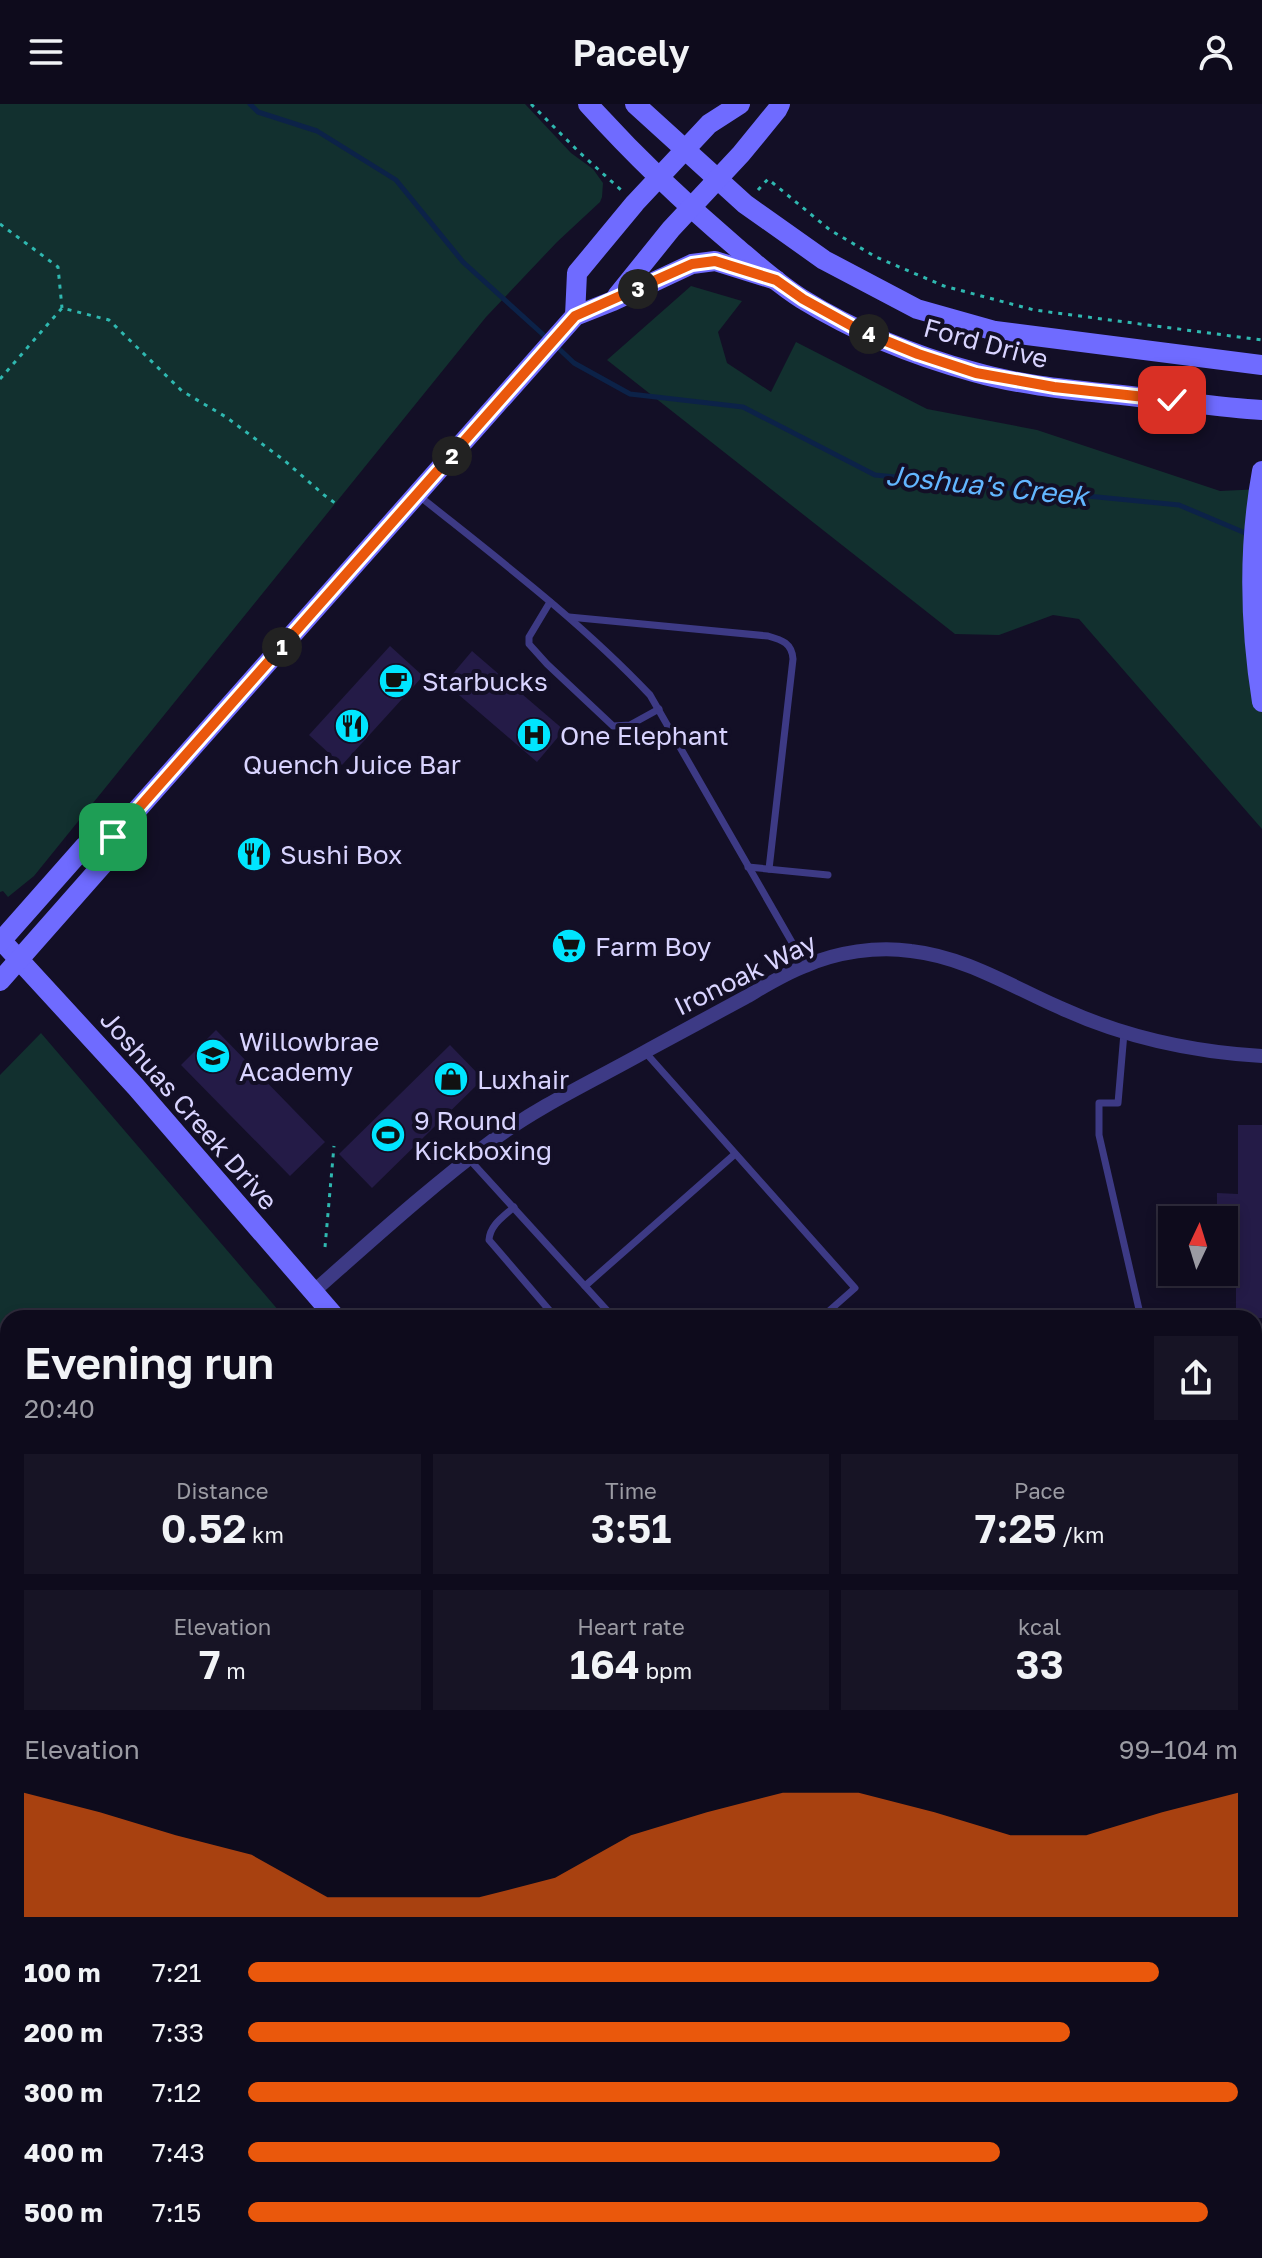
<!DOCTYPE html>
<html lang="en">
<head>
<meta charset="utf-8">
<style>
  body { margin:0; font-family:"Golos Text",sans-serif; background:#171425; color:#f1f3f6; height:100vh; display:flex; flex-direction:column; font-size:30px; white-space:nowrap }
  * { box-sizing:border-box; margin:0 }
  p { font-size:26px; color:#9b9ba3 }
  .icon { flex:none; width:44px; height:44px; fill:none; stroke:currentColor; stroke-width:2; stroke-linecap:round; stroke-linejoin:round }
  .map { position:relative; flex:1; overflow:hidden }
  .side { position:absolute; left:0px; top:1206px; width:1262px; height:948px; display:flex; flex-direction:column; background:#0e0b1c; border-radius:24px 24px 0 0; box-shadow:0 4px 12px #0003,0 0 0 2px #2e2b3b }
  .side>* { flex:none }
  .needle { width:52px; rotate:4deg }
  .fabs { position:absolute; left:1158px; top:1102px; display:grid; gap:16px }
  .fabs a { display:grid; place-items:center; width:80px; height:80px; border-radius:0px; background:#0e0b1c; box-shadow:0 4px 12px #0003,0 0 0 2px #2e2b3b; font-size:40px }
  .pin { position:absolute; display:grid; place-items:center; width:68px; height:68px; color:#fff; margin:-34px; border-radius:16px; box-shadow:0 4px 12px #0006 }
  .km { position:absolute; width:40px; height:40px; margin:-20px; border-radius:50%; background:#222; color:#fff; font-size:22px; line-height:40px; text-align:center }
  .round { display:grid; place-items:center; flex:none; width:84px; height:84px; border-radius:0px; background:#171425 }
  .summary { display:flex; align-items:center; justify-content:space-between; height:136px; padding:0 24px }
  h1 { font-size:44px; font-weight:600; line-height:60px }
  .figures { display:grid; grid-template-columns:repeat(3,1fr); gap:12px; height:136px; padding:8px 24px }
  .figures div { display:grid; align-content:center; border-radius:0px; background:#171425; text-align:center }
  .figures b { font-size:40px; font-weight:600 }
  .figures small { font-size:22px; font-weight:400 }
  .figures p { font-size:22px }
  .chart { height:224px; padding:16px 24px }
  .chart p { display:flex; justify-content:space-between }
  .chart svg { width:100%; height:144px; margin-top:8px; fill:#ea580c; opacity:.7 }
  ul { padding:0 24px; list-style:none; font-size:26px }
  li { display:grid; grid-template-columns:128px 96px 1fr; align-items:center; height:60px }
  li i { height:20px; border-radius:10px; background:#ea580c }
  header { display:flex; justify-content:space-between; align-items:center; height:104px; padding:0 24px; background:#0e0b1c; font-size:36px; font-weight:600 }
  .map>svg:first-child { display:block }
  .green { fill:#12302f }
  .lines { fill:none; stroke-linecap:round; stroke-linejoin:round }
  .stream { stroke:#0c2248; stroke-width:5 }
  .building { fill:#241b47 }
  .path { stroke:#2fb8b0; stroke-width:3; stroke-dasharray:4 6; stroke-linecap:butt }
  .lane { stroke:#3d3a85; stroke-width:7 }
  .street { stroke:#3d3a85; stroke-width:14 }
  .secondary { stroke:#6f6bff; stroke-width:20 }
  .route-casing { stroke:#fff; stroke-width:16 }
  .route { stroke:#ea580c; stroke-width:10 }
  .labels { text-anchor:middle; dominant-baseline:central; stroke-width:8; stroke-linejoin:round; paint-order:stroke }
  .street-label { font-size:26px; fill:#d9d4ff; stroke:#130f26 }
  .poi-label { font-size:26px; fill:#d9d4ff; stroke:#130f26; text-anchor:start }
  .water-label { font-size:28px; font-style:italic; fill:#62b6ff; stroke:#130f26 }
</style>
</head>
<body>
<header><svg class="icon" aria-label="menu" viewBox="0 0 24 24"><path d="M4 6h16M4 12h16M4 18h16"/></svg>Pacely<svg class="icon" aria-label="person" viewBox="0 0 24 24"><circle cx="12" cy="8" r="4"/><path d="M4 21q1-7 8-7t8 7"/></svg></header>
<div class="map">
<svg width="1262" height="2154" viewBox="0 0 1262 2154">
  <rect width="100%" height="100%" fill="#130f26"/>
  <g class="green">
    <path d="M0,0H525L571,49L593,65L603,79L602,93L600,98L557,138L486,213L34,772L8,793L3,787L0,788Z"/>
    <path d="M691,182L742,197L718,228L727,259L771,288L796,238L927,305L1037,326L1220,387L1262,385V725L1079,515L1053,511L999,531L955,530L607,256Z"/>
    <path d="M41,929L285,1214H8V2146H1085L1092,2154H0V971Z"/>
  </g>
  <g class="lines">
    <g class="stream">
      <path d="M250,0L258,8L317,27L396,76L463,158L548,235"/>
      <path d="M556,242L574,259L630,290L743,303L875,371L1179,401L1250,431"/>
    </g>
  </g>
  <g class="building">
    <path d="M390,542L423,572L342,661L309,631Z"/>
    <path d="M472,547L564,626L537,658L445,579Z"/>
    <path d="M216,926L325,1038L290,1072L181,961Z"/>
    <path d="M450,941L483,975L372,1084L339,1050Z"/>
    <path d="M1238,1021H1262V1214H1236V1151L1224,1150V1116H1217V1089L1238,1090Z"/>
  </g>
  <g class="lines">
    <g class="path">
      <path d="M531,0L578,47L621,86"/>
      <path d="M758,86L768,75L830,126L876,153L944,182L1034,206L1262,236"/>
      <path d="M0,120L58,163L62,204"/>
      <path d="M0,275L62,204L109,216L182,287L226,313L285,357L324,391L339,402"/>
      <path d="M325,1143L334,1042"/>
      <path d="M0,1399L8,1403"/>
      <path d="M0,1770L8,1773"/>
      <path d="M0,2009L8,2010"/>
      <path d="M208,2146L215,2154"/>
      <path d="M635,2146L638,2154"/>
      <path d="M353,2154L372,2146"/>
    </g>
    <g class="lane">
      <path d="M418,391C498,455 580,517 650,591L805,861"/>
      <path d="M550,498L529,533V540L547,560L613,622L630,621L659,605"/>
      <path d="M569,513L768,532C782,536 792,539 793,555L769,765"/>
      <path d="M748,763L828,771"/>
      <path d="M1124,929L1118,999H1099V1031L1141,1214"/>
      <path d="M645,948L855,1184L821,1214"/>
      <path d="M469,1055L614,1214"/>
      <path d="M514,1103C503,1113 490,1121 489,1136L556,1214"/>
      <path d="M585,1182L735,1050"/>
      <path d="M1254,1244H1262"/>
    </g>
    <path class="street" d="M313,1188C372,1136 430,1083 493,1036C540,1001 599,974 650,945C682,928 714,910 746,893C765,882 784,870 805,862C837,848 877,842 911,847C966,853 1014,884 1063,905C1127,934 1192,948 1262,952"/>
    <g class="secondary">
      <path d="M588,0C634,51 683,98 736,143C757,161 778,180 802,195C854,227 915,252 974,268C1030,284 1090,287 1148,294C1186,298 1224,304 1262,306"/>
      <path d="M635,0L745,100L824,156L917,205L995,227L1262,261"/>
      <path d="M617,192L671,125L741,50L777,6L780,0"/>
      <path d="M575,212L577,169L635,99L709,20L740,0"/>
      <path d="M1262,367C1248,444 1250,522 1262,598"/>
      <path d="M0,835L136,983L336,1214"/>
      <path d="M0,838L85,742L113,733"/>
      <path d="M0,877L105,758L113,733L575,212L613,197L692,160L715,157L776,176"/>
      <path d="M1254,1975H1262"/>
    </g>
  </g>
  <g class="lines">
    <g class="route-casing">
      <path id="route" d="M113,733L575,212L692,160L715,157L776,176L803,195L859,226L918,250L976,269L1054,283L1172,296"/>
    </g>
    <use href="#route" class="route"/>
  </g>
  <defs>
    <g id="cafe-disc" transform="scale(1.8)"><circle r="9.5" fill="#00e5ff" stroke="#130f26"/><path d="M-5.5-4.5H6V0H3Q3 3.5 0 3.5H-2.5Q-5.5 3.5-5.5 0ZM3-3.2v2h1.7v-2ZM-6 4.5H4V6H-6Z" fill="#111"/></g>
    <g id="restaurant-disc" transform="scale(1.8)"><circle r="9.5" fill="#00e5ff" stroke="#130f26"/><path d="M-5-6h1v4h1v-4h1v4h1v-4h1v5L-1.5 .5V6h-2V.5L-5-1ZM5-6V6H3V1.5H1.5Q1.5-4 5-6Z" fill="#111"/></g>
    <g id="hospital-disc" transform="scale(1.8)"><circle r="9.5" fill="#00e5ff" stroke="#130f26"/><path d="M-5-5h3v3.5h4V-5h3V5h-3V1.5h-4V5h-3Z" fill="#111"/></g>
    <g id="supermarket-disc" transform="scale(1.8)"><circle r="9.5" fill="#00e5ff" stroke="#130f26"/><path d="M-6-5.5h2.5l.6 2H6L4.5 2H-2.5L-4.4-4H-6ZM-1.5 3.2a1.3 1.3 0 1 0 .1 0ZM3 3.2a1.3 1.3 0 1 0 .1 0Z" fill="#111"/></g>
    <g id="school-disc" transform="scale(1.8)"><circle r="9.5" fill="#00e5ff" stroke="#130f26"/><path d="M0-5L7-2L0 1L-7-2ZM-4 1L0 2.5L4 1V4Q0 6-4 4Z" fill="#111"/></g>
    <g id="shop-disc" transform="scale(1.8)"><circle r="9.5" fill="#00e5ff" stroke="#130f26"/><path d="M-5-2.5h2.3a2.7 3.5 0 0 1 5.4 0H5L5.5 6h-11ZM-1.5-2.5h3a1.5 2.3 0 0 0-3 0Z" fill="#111"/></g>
    <g id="stadium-disc" transform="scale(1.8)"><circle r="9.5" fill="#00e5ff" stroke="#130f26"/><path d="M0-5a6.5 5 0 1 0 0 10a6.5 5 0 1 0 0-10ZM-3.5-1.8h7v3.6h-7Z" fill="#111"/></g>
  </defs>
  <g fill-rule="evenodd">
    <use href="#cafe-disc" x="396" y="577"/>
    <use href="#restaurant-disc" x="352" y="622"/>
    <use href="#hospital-disc" x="534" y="631"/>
    <use href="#restaurant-disc" x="254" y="750"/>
    <use href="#supermarket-disc" x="569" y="842"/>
    <use href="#school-disc" x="213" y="952"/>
    <use href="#shop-disc" x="451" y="975"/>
    <use href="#stadium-disc" x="388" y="1031"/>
  </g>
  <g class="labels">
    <g class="street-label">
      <text transform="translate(986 239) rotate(15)">Ford Drive</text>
      <text transform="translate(745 870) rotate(-26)">Ironoak Way</text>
      <text transform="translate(189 1006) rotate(49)">Joshuas Creek Drive</text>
    </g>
    <g class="poi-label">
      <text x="422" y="577">Starbucks</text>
      <text x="560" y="631">One Elephant</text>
      <text x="352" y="660" text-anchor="middle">Quench Juice Bar</text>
      <text x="280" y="750">Sushi Box</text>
      <text x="595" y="842">Farm Boy</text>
      <text x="239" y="937">Willowbrae<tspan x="239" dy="30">Academy</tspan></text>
      <text x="477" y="975">Luxhair</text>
      <text x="414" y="1016">9 Round<tspan x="414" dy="30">Kickboxing</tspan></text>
    </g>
    <g class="water-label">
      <text transform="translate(987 381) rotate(6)">Joshua's Creek</text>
    </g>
  </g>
</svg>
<div class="fabs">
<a><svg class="needle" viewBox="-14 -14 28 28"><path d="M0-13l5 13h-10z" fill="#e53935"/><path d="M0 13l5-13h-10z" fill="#9b9ba3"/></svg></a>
</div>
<div class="pin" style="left:113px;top:733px;background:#1e9e55"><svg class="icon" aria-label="arrive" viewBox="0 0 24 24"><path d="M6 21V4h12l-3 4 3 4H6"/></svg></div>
<div class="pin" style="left:1172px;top:296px;background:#d93025"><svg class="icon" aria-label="check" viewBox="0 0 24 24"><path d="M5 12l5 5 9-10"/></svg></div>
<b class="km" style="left:282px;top:543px">1</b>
<b class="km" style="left:452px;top:352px">2</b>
<b class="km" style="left:638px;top:185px">3</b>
<b class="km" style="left:869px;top:230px">4</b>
<section class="side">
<div class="summary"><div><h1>Evening run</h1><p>20:40</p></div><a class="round"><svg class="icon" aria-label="share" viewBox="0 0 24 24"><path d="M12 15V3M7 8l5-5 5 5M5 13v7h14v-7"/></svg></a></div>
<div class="figures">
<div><p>Distance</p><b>0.52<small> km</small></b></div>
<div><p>Time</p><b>3:51</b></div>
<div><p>Pace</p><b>7:25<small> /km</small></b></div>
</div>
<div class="figures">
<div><p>Elevation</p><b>7<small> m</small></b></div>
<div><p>Heart rate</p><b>164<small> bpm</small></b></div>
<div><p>kcal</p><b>33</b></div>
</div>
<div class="chart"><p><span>Elevation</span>99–104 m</p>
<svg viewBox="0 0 160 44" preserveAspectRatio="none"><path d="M0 44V6L10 12L20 19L30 25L40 38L50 38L60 38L70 32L80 19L90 12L100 6L110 6L120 12L130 19L140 19L150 12L160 6V44z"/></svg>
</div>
<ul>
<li><b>100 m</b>7:21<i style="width:92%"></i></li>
<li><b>200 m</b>7:33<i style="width:83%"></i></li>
<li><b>300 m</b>7:12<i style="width:100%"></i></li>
<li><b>400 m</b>7:43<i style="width:76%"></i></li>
<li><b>500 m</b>7:15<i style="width:97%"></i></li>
</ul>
</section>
</div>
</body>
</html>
